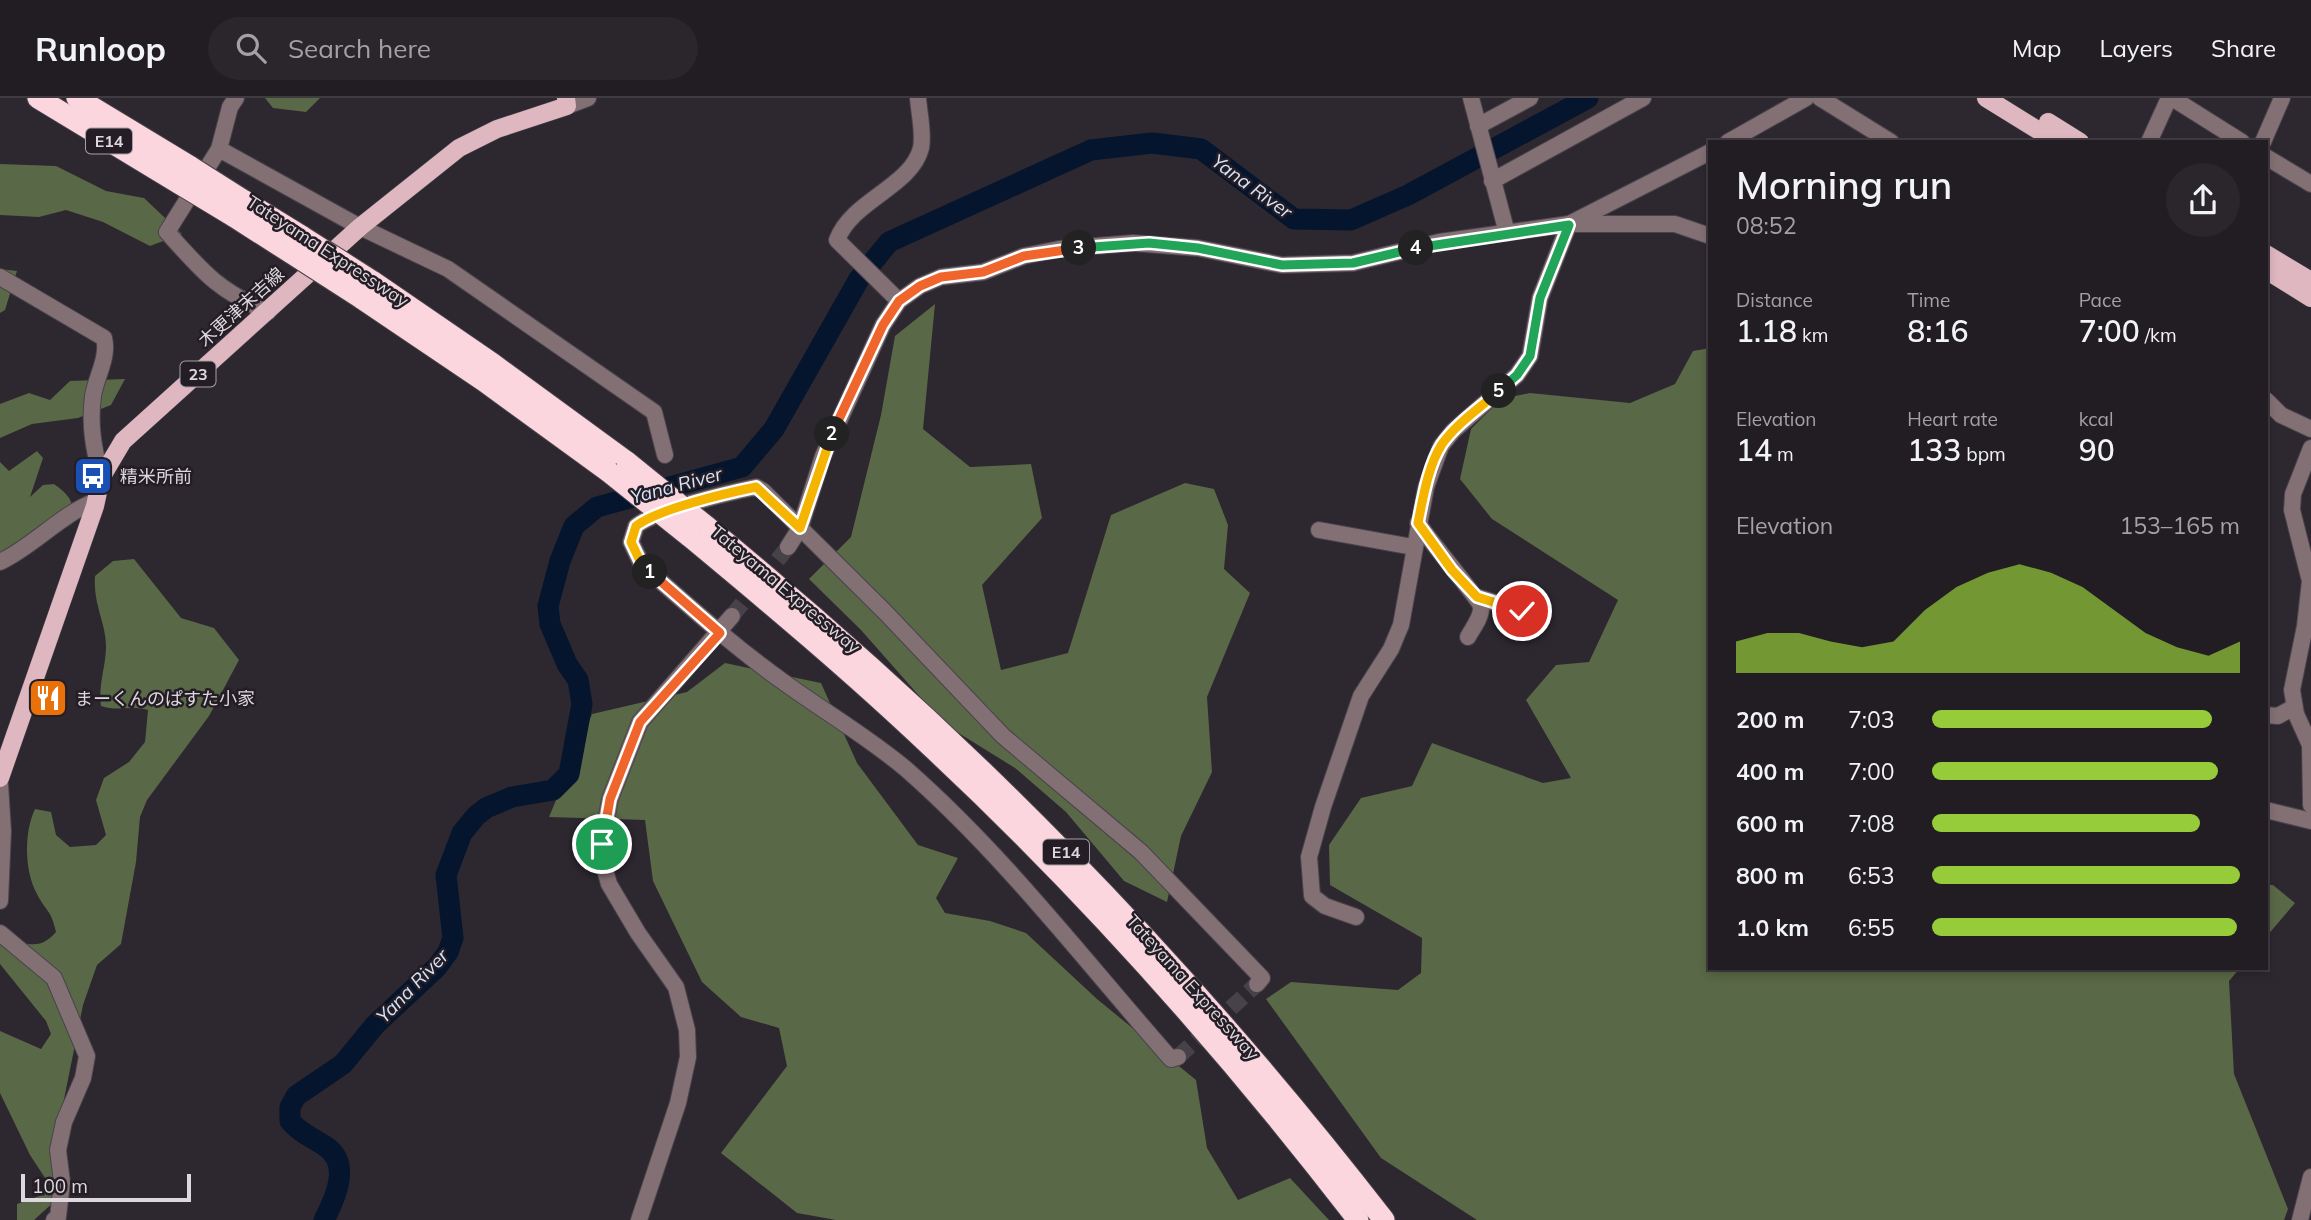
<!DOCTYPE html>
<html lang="en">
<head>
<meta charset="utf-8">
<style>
  body { margin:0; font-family:Mulish,"Noto Sans JP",sans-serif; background:#2a262b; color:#f1f3f6; height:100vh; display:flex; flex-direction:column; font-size:26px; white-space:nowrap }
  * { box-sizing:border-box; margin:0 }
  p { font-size:23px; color:#a2a2a6 }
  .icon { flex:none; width:38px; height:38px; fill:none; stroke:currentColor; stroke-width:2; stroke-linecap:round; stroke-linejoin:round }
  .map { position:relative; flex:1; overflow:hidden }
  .drawer { position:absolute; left:1708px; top:42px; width:560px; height:830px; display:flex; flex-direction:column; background:#221d23; border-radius:0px; box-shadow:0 4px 10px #0003,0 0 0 2px #3f3b41 }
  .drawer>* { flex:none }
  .scale { position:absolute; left:21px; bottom:18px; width:170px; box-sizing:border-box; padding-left:7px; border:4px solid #ddd8dd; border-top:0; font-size:19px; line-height:24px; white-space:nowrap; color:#ddd8dd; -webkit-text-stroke:5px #241d25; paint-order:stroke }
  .pin { position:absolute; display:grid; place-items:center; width:60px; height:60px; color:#fff; margin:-30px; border:4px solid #fff; border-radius:50%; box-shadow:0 2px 7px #0007 }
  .km { position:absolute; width:35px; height:35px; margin:-18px; border-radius:50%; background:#222; color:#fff; font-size:19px; line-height:35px; text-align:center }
  .round { display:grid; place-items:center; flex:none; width:74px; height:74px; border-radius:37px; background:#2a262b }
  .headline { display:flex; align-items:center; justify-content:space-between; height:119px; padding:0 28px }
  h1 { font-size:38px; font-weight:600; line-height:52px }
  .metrics { display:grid; grid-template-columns:repeat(3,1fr); gap:10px; height:119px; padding:7px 28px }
  .metrics div { display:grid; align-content:center }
  .metrics b { font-size:30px; font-weight:600 }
  .metrics small { font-size:19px; font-weight:400 }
  .metrics p { font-size:19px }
  .chart { height:196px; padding:14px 28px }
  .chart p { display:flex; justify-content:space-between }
  .chart svg { width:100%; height:126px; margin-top:7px; fill:#96cc3a; opacity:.7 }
  ul { padding:0 28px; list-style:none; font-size:23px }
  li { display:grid; grid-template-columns:112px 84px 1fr; align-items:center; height:52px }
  li i { height:18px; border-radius:9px; background:#96cc3a }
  header { display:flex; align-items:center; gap:42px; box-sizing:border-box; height:98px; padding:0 35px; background:#221d23; border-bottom:2px solid #3f3b41 }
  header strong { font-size:33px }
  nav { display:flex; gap:38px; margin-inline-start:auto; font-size:24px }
  .search { width:490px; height:63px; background:#2a262b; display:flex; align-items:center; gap:18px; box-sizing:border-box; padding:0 24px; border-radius:38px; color:#a2a2a6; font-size:26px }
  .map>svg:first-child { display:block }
  .forest { fill:#596846 }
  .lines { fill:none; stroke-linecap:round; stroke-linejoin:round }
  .river { stroke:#04152d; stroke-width:21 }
  .minor-tunnel { stroke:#474249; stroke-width:16; stroke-dasharray:16 8; stroke-linecap:butt }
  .minor-casing { stroke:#49434b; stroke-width:18 }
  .major-casing { stroke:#49434b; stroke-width:19 }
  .highway-casing { stroke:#49434b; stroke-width:23 }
  .minor { stroke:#837074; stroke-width:16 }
  .major { stroke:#deb7c0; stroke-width:18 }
  .highway { stroke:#fcd6df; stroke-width:21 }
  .highway-bridge-casing { stroke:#49434b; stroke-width:23; stroke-linecap:butt }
  .highway-bridge { stroke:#fcd6df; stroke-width:21 }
  .split-1-casing { stroke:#fff; stroke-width:14 }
  .split-2-casing { stroke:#fff; stroke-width:14 }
  .split-3-casing { stroke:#fff; stroke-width:14 }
  .split-4-casing { stroke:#fff; stroke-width:14 }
  .split-5-casing { stroke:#fff; stroke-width:14 }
  .split-6-casing { stroke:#fff; stroke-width:14 }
  .split-1 { stroke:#f0652b; stroke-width:9 }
  .split-2 { stroke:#f5b400; stroke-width:9 }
  .split-3 { stroke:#f0652b; stroke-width:9 }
  .split-4 { stroke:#22a559; stroke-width:9 }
  .split-5 { stroke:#22a559; stroke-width:9 }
  .split-6 { stroke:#f5b400; stroke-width:9 }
  .labels { text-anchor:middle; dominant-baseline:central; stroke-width:5; stroke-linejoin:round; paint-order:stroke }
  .shield { fill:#241d25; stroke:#a6a0a6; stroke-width:2 }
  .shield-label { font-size:16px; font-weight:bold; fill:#ddd8dd }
  .street-label { font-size:18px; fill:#ddd8dd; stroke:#241d25 }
  .poi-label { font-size:18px; fill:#ddd8dd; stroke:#241d25; text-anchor:start }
  .water-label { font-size:19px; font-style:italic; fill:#d4e4f9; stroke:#241d25 }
</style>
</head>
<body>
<header>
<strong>Runloop</strong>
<div class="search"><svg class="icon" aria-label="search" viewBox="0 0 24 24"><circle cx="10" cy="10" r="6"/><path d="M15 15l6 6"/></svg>Search here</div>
<nav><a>Map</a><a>Layers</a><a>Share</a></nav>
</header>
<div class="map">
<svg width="2311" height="1122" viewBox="0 0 2311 1122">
  <rect width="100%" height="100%" fill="#2d272f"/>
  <g class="forest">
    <path d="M265,0H320L306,14L273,10Z"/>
    <path d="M0,66L56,68L106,93L144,100L182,136L150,148L103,124L66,112L39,119L0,117Z"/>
    <path d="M0,171L17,173L5,212L0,215Z"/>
    <path d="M935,206L923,331L970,369L1031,366L1042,420L982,487L1001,572L1068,555L1111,417L1185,385L1214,391L1228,427L1224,471L1250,495L1207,599L1212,674L1181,738L1167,804L1124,783L1066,714L1015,670L944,626L861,532L809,481L851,439L881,317L895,238Z"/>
    <path d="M1710,250V870H2240L2229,883L2234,976L2288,1111L2284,1122H1477L1381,1060L1266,901L1291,884L1398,892L1421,875L1422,840L1330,787L1329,747L1361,700L1412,688L1432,645L1543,685L1571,680L1526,602L1556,567L1589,564L1618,502L1492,421L1460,381L1471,331L1501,301L1530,295L1630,305L1675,286L1693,253Z"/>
    <path d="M125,281L111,307L78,320L32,326L0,340V306L29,295L50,302L70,283Z"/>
    <path d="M37,353L43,360L30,399L43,387L54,386C71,398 75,405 72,426L0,472V364L9,373Z"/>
    <path d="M134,461L181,520L214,530L239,562L209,618L147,702L140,719L136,764L121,846L97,867L83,907L52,1061L55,1103L34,1122H17V1106L42,1097L51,1089L30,1057L0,995V933L41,951L51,936L46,923L0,866V843C23,840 36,857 56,834C51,811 46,814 37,796C24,773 24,734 35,711L51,714L56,737L70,749L96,747L106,737L96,702L104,680L129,664L145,644L148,612C130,607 118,614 101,608C98,586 106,569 106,548C106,525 93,507 95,478L113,463Z"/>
    <path d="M725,565L821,585L857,665L918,747L958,760L936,800L945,815L990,823L1026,835L1097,901L1196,982L1207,1050L1238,1102L1290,1080L1329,1122H836L797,1115L721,1055L787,968L779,930L741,919L702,884L653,783L645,722L549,719L592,616L687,594Z"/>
    <path d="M2266,787H2273L2295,805L2266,839Z"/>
  </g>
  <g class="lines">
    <path class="river" d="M324,1122C335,1101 352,1065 325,1048C312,1039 301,1036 290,1023V1009L296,998L343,966L375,927L437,869L448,854L453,840L446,777L462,735L476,718L486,710L512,699L553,692L569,676L582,606L578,582L567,566L550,526L548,508L560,463L574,428L597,409L742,369L774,331L859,181L889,144L1091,52L1152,45L1201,51L1294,121L1351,122L1408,97L1588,0"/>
    <g class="minor-tunnel">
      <path d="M732,518L788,449"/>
      <path d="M1178,959L1257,886"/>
    </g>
    <g class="minor-casing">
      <g id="minor">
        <path d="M236,0L230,9L219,51L167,134C203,174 217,192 268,214"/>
        <path d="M1471,0L1507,135"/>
        <path d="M1820,0L1891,44"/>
        <path d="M2172,0L2242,44"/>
        <path d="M567,8L588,0"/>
        <path d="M1478,28L1530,0"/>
        <path d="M1728,44L1806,0"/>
        <path d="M2149,44L2169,0"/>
        <path d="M2263,44L2282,0"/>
        <path d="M219,51L360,129L448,171L654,314L665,357"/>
        <path d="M2266,59L2311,86"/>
        <path d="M1492,83L1643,0"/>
        <path d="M0,179L104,240C109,259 96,279 93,298C89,328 94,351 101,380"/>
        <path d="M899,203L837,142C852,102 911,89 921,50C924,35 919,15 918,0"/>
        <path d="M2266,302L2281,317L2311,331"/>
        <path d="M2311,350L2293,396L2292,412L2310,483L2305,528L2292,592L2296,616L2310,647L2311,707"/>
        <path d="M1418,425C1428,441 1480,502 1481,509C1482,519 1472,531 1468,539"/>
        <path d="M1319,432L1413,449"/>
        <path d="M788,449L800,430L823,358L883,227L899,203L920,188L941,179L983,174L1024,158L1059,151L1133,145L1198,150L1282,167L1316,166L1353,165L1439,144L1569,126H1675L1710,138"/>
        <path d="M0,464C35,447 61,416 96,403"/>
        <path d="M1477,499L1522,513"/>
        <path d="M2266,617L2278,618L2294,609"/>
        <path d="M0,686L3,733L0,803"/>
        <path d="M2266,712L2311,723"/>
        <path d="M1356,819L1325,808L1312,798L1309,759L1323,709L1361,598L1391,551L1401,527L1426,389L1441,348L1453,333L1517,277L1530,258L1540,200L1569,126L1710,54"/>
        <path d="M0,835L54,880L87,958L83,980L64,1024L58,1052L62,1084L58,1119L54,1122"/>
        <path d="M1178,959L1171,961C1084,862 1005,758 906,671C868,639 825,614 785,585C734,549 688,507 642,467L631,444L636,428C658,411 727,395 756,389L763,393L885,514L1003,638L1141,754L1262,880L1257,886"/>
        <path d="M639,1122L678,1005L688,959L687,932L676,889L638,835L609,786L603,765L602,746L610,701L640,624L732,518"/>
        <path d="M2300,1122L2311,1079"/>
      </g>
    </g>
    <g class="major-casing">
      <g id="major">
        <path d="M1986,0L2057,44"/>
        <path d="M2048,24L2080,44"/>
        <path d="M2266,156L2311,183"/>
        <path d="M2266,172L2311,200"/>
        <path d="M0,680L95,408L101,380L123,343L360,129L459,50L497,31L567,8L566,0"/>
      </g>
    </g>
    <g class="highway-casing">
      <g id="highway">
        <path d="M38,0L180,86"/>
        <path d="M77,0L191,69"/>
        <path d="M243,102L303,139"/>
        <path d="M233,118L291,155"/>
        <path d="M372,183L493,266L627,364"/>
        <path d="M361,200L484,283L609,374"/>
        <path d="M706,428C962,637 1181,860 1384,1122"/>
        <path d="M689,438C771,506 852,574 929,647C1085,792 1228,953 1358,1122"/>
      </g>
    </g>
    <use href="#minor" class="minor"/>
    <use href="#major" class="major"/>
    <use href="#highway" class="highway"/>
    <g class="highway-bridge-casing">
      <g id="highway-bridge">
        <path d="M191,69L243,102"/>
        <path d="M180,86L233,118"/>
        <path d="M303,139L372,183"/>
        <path d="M291,155L361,200"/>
        <path d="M627,364L706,428"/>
        <path d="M609,374L689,438"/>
      </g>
    </g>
    <use href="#highway-bridge" class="highway-bridge"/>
  </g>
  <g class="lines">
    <g class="split-1-casing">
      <path id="split-1" d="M602,746L610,701L640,624L720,535L650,474"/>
    </g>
    <g class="split-2-casing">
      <path id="split-2" d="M650,474L642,467L631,444L636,428C658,411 727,395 756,389L800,430L832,336"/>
    </g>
    <g class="split-3-casing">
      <path id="split-3" d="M832,336L883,227L899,203L920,188L941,179L983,174L1024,158L1079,150"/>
    </g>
    <g class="split-4-casing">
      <path id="split-4" d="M1079,150L1149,145L1198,150L1282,167L1353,165L1416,150"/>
    </g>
    <g class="split-5-casing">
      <path id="split-5" d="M1416,150L1569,127L1540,200L1530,258L1517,277L1499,293"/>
    </g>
    <g class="split-6-casing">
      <path id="split-6" d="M1499,293C1480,310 1457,325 1442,346C1428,368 1423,400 1418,425L1452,472L1477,499L1522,513"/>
    </g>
    <use href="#split-1" class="split-1"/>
    <use href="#split-2" class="split-2"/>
    <use href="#split-3" class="split-3"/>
    <use href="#split-4" class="split-4"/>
    <use href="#split-5" class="split-5"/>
    <use href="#split-6" class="split-6"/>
  </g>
  <defs>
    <g id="bus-square" transform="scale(2.0125)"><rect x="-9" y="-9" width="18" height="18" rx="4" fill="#1a4fb4" stroke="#241d25"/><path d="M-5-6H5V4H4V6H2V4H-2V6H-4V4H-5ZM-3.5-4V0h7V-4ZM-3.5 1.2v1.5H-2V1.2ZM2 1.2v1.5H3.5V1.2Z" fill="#fff"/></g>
    <g id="restaurant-square" transform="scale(2.0125)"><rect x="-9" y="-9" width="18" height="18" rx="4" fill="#e8710a" stroke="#241d25"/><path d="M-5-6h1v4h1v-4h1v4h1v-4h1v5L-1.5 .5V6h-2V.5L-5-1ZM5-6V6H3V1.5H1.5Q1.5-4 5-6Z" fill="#fff"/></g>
  </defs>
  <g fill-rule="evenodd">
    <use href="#bus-square" x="93" y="378"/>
    <use href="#restaurant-square" x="48" y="600"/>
  </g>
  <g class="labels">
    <g class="shield">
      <rect x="86" y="30.5" width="46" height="25" rx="5"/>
      <rect x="180.5" y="263.5" width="35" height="25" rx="5"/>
      <rect x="1043" y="741.5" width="46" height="25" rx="5"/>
    </g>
    <g class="shield-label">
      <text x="109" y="43">E14</text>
      <text x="198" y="276">23</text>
      <text x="1066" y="754">E14</text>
    </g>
    <g class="street-label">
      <text transform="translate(328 153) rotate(33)">Tateyama Expressway</text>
      <text transform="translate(241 209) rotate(-42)">木更津末吉線</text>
      <text transform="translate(786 491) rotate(40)">Tateyama Expressway</text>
      <text transform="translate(1193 889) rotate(48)">Tateyama Expressway</text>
    </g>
    <g class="poi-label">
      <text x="120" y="378">精米所前</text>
      <text x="75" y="600">まーくんのぱすた小家</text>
    </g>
    <g class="water-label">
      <text transform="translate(1252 88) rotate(36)">Yana River</text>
      <text transform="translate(676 387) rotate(-15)">Yana River</text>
      <text transform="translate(412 888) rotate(-46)">Yana River</text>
    </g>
  </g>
</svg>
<div class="scale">100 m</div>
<div class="pin" style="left:602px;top:746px;background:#1e9e55"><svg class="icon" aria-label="arrive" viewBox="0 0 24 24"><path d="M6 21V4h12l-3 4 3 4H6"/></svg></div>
<div class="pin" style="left:1522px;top:513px;background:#d93025"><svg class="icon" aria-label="check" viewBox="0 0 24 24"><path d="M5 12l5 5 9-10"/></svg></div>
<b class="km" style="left:650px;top:474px">1</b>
<b class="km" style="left:832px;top:336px">2</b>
<b class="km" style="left:1079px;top:150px">3</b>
<b class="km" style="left:1416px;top:150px">4</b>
<b class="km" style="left:1499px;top:293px">5</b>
<section class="drawer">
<div class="headline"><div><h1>Morning run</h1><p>08:52</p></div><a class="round"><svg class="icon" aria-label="share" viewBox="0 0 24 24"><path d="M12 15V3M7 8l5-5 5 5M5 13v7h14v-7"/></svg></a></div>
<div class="metrics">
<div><p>Distance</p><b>1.18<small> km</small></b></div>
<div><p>Time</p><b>8:16</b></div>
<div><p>Pace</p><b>7:00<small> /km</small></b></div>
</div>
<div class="metrics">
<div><p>Elevation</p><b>14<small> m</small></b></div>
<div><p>Heart rate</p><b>133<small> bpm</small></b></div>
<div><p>kcal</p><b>90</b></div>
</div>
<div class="chart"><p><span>Elevation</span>153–165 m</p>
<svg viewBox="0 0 160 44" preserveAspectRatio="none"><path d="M0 44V33L10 30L20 30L30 33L40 35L50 33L60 22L70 14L80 9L90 6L100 9L110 14L120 22L130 30L140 35L150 38L160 33V44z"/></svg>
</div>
<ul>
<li><b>200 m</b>7:03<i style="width:91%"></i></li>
<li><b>400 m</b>7:00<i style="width:93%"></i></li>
<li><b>600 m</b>7:08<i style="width:87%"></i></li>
<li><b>800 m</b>6:53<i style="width:100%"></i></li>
<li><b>1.0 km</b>6:55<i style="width:99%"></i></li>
</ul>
</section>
</div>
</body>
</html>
